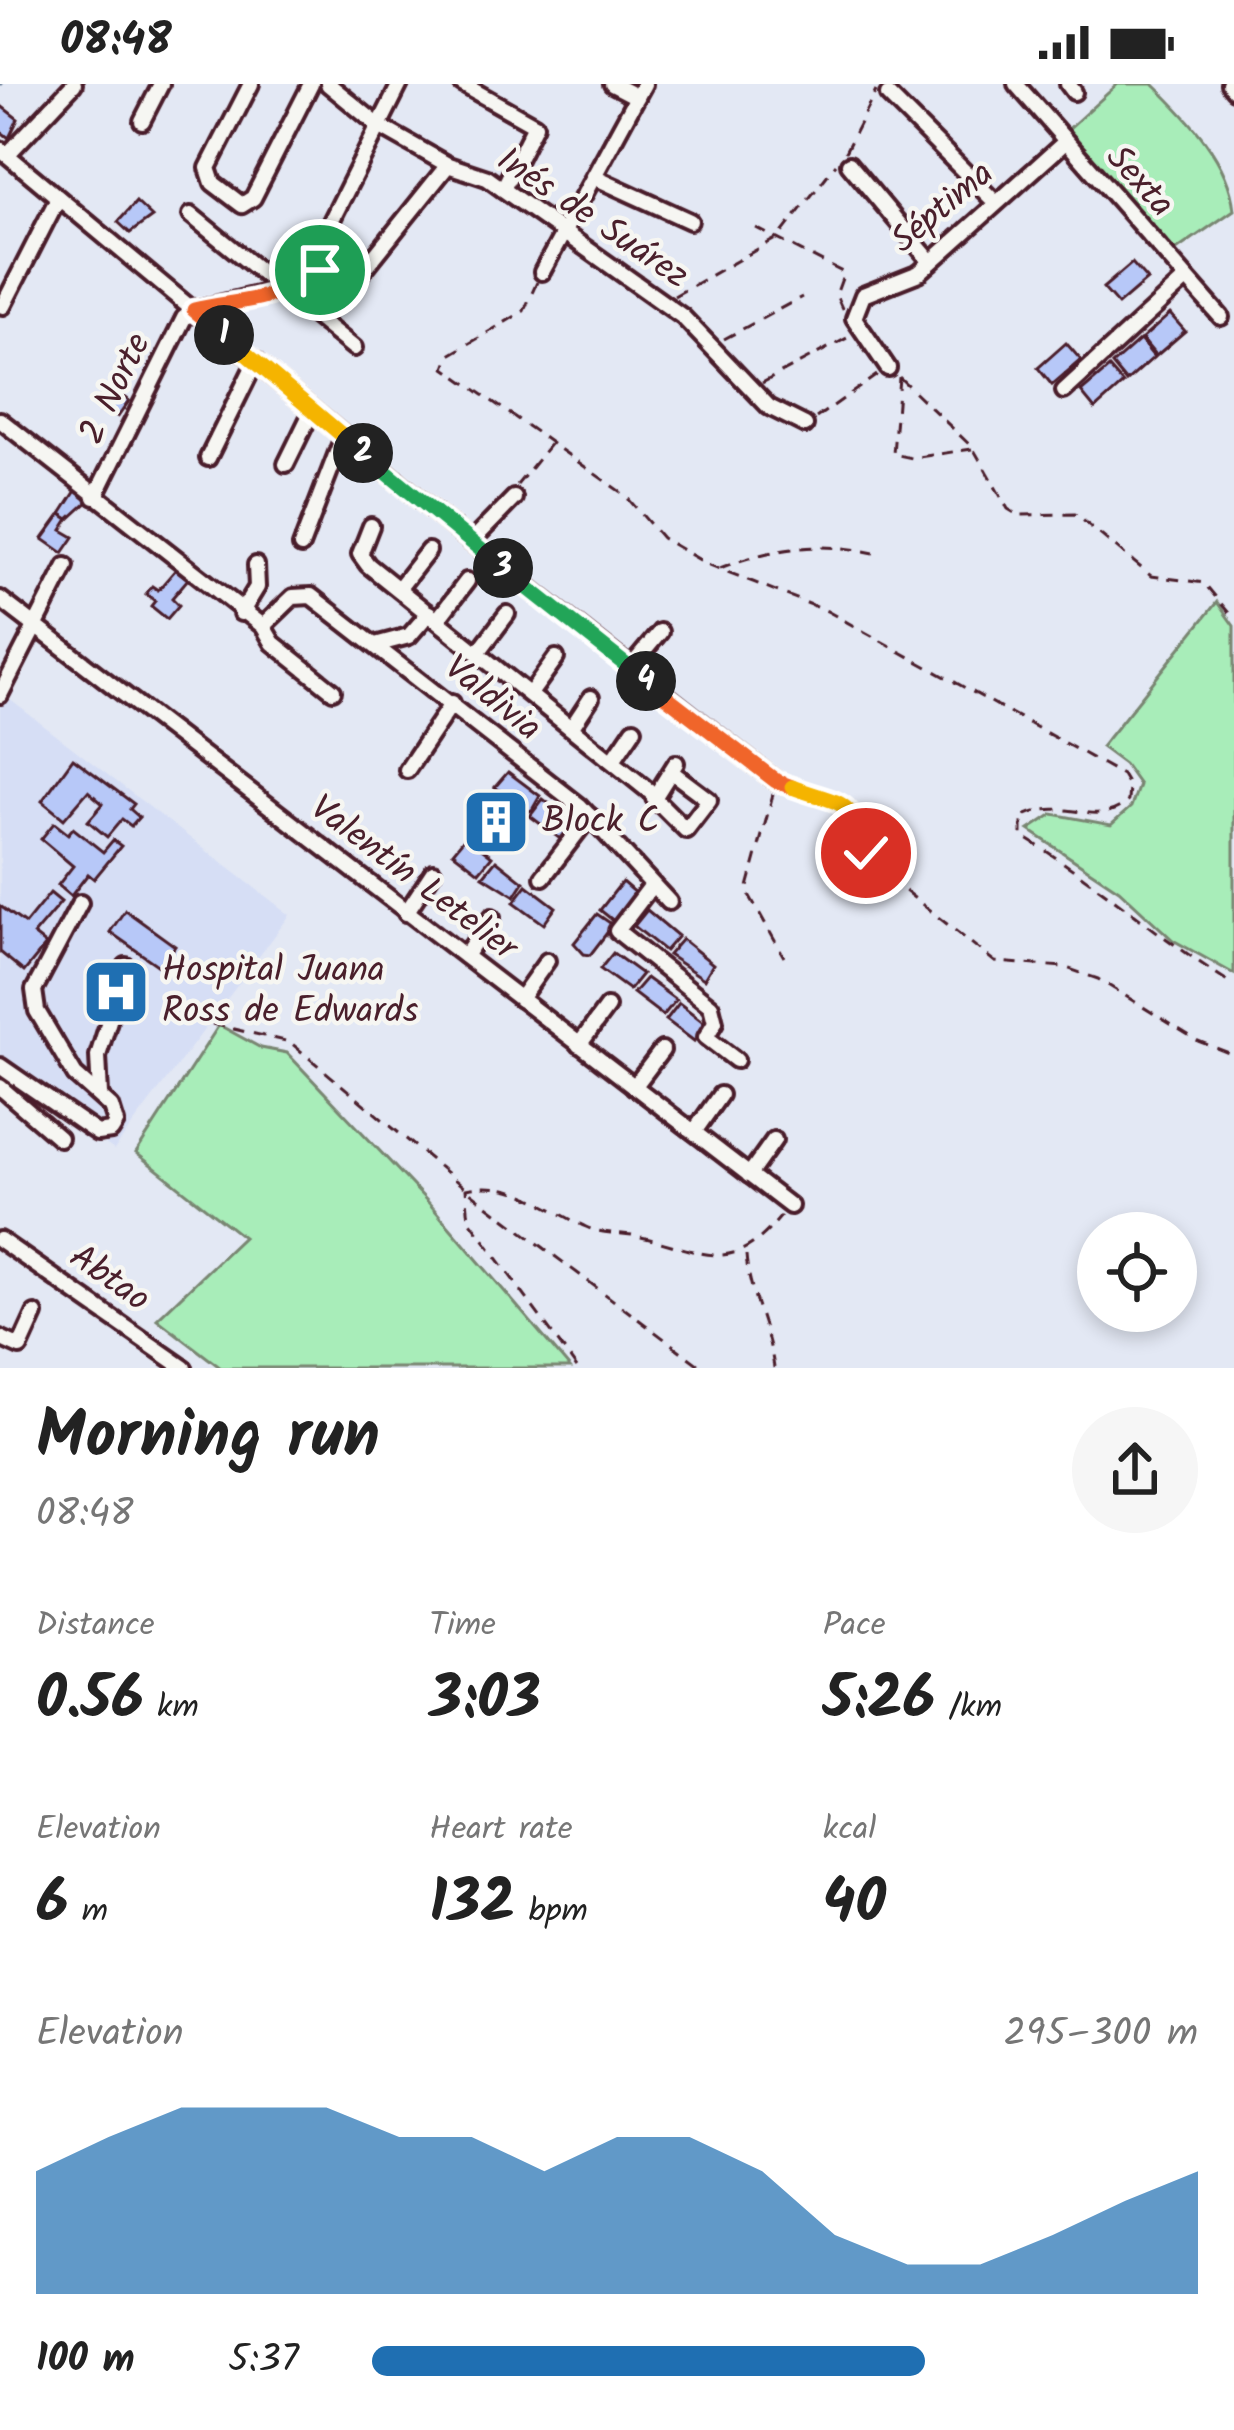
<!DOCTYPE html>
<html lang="en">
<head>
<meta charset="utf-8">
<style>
  body { margin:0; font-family:Kalam,sans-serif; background:#f6f6f6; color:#222; height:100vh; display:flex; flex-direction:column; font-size:45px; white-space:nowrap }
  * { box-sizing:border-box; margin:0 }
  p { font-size:39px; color:#767676 }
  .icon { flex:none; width:66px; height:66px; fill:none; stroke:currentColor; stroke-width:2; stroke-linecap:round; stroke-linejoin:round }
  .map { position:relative; height:1284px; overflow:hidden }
  .side { display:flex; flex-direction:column; background:#fff; flex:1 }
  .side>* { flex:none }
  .buttons { position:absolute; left:1077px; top:1128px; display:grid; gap:24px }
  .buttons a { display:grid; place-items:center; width:120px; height:120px; border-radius:50%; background:#fff; box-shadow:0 6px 18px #0003; font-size:60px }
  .pin { position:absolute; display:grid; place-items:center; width:102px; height:102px; color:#fff; margin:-51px; border:6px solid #fff; border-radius:50%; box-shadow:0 3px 12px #0007 }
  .km { position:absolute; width:60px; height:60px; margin:-30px; border-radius:50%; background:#222; color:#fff; font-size:33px; line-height:60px; text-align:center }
  .round { display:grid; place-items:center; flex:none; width:126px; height:126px; border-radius:63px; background:#f6f6f6 }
  .head { display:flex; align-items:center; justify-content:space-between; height:204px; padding:0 36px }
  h1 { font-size:66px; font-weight:700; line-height:90px }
  .metrics { display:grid; grid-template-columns:repeat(3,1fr); gap:18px; height:204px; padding:12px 36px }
  .metrics div { display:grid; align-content:center }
  .metrics b { font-size:60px; font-weight:700 }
  .metrics small { font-size:33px; font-weight:400 }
  .metrics p { font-size:33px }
  .chart { height:336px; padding:24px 36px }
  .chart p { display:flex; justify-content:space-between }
  .chart svg { width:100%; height:216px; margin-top:12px; fill:#1f6fb2; opacity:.7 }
  ul { padding:0 36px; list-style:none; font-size:39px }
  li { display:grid; grid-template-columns:192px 144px 1fr; align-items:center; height:90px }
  li i { height:30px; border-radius:15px; background:#1f6fb2 }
  .status { display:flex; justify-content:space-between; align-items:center; height:84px; padding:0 60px; background:#fff; direction:ltr }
  .status svg { height:33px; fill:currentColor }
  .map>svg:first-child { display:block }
  .built { fill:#d6def5 }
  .green { fill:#a8edb9; stroke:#798672; stroke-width:3 }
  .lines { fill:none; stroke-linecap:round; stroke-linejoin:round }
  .stream { stroke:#6c8199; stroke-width:3 }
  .building { fill:#b7c8f8; stroke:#4a1f2b; stroke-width:3 }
  .minor-casing { stroke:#4a1f2b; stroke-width:22 }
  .path { stroke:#4a1f2b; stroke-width:3; stroke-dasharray:12 9; stroke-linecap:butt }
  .minor { stroke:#f6f6f2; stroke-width:14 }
  .split-1-casing { stroke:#fff; stroke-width:24 }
  .split-2-casing { stroke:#fff; stroke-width:24 }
  .split-3-casing { stroke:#fff; stroke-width:24 }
  .split-4-casing { stroke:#fff; stroke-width:24 }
  .split-5-casing { stroke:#fff; stroke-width:24 }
  .split-6-casing { stroke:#fff; stroke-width:24 }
  .split-1 { stroke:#f0652b; stroke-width:15 }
  .split-2 { stroke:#f5b400; stroke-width:15 }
  .split-3 { stroke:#22a559; stroke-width:15 }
  .split-4 { stroke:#22a559; stroke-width:15 }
  .split-5 { stroke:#f0652b; stroke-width:15 }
  .split-6 { stroke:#f5b400; stroke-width:15 }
  .labels { text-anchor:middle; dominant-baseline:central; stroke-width:9; stroke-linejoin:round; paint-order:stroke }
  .street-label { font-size:36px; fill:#4a1f2b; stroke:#f6f6f2 }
  .poi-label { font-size:36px; fill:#4a1f2b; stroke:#f6f6f2; text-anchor:start }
</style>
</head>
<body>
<div class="status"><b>08:48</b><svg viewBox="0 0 49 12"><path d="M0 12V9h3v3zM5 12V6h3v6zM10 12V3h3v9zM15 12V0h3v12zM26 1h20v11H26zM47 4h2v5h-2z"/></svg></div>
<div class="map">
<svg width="1234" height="1284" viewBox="0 0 1234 1284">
  <rect width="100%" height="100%" fill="#e3e8f4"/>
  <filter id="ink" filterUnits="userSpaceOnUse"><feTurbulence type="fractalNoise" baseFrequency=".00833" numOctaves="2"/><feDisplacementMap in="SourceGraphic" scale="24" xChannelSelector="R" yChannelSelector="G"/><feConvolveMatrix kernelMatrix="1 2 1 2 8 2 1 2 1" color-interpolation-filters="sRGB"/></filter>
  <g filter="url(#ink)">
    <path class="built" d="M0,608L290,831L114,1066L0,985Z"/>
    <g class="green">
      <path d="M1118,0H1153C1188,34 1229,76 1234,126L1175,167L1066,47Z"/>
      <path d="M1217,518L1234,542V890L1173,856L1119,806L1029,746L1053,730L1111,741L1131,723L1139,701L1124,680L1101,663Z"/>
      <path d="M219,941L261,964L287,969L428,1118L570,1284H221L157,1235L243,1153L136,1069Z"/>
    </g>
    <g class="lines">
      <path class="stream" d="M0,0H1"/>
    </g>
    <g class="building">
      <path d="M0,21L18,35L9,54L0,47Z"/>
      <path d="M136,118L152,133L130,149L118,138Z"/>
      <path d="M1132,179L1147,196L1118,221L1103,204Z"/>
      <path d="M1170,230L1185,247L1156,272L1142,255Z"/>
      <path d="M1140,256L1154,273L1126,298L1112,281Z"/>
      <path d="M1066,259L1081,276L1052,301L1038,284Z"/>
      <path d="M1109,284L1123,300L1095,325L1081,308Z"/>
      <path d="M109,303L129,317L118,333L97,319Z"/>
      <path d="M77,405L92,414L69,435L61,430Z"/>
      <path d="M61,430L69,435L62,446L74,453L63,469L43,455Z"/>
      <path d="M176,485L188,495L172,514L179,521L167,535L151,522L155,517L146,510L152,502L158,506Z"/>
      <path d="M73,674L134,720L130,725L139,733L131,742L122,735L107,753L88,737L103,720L88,707L64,735L42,717Z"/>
      <path d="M508,688L540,712L532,726L527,728L495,703Z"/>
      <path d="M543,715L575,740L563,757L530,732Z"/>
      <path d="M486,717L518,741L506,759L474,736Z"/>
      <path d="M54,739L68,750L73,744L103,768L113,756L121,762L94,795L88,790L71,812L58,801L73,782L41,755Z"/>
      <path d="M466,752L492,772L479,788L453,768Z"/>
      <path d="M496,776L524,798L515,812L483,792Z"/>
      <path d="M622,798L636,810L615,838L600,826Z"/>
      <path d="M527,801L556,823L544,840L514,818Z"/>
      <path d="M50,809L61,818L33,851L46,861L24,888L0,868V822L25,840Z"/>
      <path d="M125,826L175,862L160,883L110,848Z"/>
      <path d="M647,826L678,852L665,867L634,842Z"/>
      <path d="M597,830L613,841L590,871L584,870L574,859Z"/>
      <path d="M682,855L713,880L704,895L668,871Z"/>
      <path d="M613,869L642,890L629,906L600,885Z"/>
      <path d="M646,894L676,916L663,932L633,909Z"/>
      <path d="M679,919L706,940L694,957L666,936Z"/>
    </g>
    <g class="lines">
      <g class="minor-casing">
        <g id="minor">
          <path d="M251,0L208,84L213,99L242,121L253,114L311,0"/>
          <path d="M328,0L379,42L448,81L487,94L683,233L769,323L805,341"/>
          <path d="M462,0L535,41L503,105"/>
          <path d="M612,0L637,13"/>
          <path d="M1016,0L1221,233"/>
          <path d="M1068,0L1074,8"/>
          <path d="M1229,0L1234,6"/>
          <path d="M888,11L996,119"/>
          <path d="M142,37L161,0"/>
          <path d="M0,65L471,458L776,697"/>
          <path d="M7,71L74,0"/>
          <path d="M849,80L931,178"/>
          <path d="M596,94L690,137"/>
          <path d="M191,131L354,264"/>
          <path d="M312,180L350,203L448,81"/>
          <path d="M542,188L644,0"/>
          <path d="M3,222L58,114"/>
          <path d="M888,284L854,234L863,211L919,189L1064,59"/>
          <path d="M1064,307L1185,196"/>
          <path d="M0,336L263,542L273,559L333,607"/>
          <path d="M208,374L256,277"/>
          <path d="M286,380L312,327"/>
          <path d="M95,413L184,234L194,226L299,201L400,0"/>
          <path d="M371,442L360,470L368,481L654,711"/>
          <path d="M471,458L514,414"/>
          <path d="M301,462L343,353"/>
          <path d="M399,504L428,467"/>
          <path d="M0,515L790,1122"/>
          <path d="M241,529L257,503L256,481"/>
          <path d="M438,535L467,497"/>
          <path d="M263,542L293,513L311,512L580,722L669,818"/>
          <path d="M375,561L409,552L429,529"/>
          <path d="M479,567L507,530"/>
          <path d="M630,584L660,548"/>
          <path d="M530,610L556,574"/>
          <path d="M0,611L66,482"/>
          <path d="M572,643L591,614"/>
          <path d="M613,676L634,645"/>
          <path d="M407,686L452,619"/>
          <path d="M673,689L709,716L686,746L654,714L676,679"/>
          <path d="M543,793L590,732"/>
          <path d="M652,801L617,847L711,922L715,938L706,953L736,976"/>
          <path d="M406,829L433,788"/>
          <path d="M465,872L492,833"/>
          <path d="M520,915L547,877"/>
          <path d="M579,961L607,923"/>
          <path d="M0,982L97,1049L111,1047L116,1039L111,1023L75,991L37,927L34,906L80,819"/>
          <path d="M0,1003L59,1054"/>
          <path d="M634,1003L662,966"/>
          <path d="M100,1011L98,972L126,882"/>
          <path d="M694,1048L720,1011"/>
          <path d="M749,1091L774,1056"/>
          <path d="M0,1156L184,1284"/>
          <path d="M0,1254L20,1263L35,1230"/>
        </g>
      </g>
      <g class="path">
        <path d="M845,68L876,7"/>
        <path d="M756,144L844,189L836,211L844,229"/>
        <path d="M537,198L524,227L450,271L445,284L625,411L662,454L707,480L827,527L1122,691L1129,703L1128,717C1097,746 1064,711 1022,733V752C1097,797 1160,855 1234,901"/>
        <path d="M674,212L779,153L836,80"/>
        <path d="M724,255L802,213"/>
        <path d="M899,293L973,364L1008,425L1018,431L1075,430L1151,492L1204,499L1234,535"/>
        <path d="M899,293L893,370L912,374L972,365"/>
        <path d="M762,299L849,253"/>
        <path d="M816,334L877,291"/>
        <path d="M517,401L552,358"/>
        <path d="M720,484C770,464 822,457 874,469"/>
        <path d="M790,702L839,716L855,729L866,769L885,791L995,878L1064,883L1098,895L1198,957L1234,971"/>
        <path d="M773,710L747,807L784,873"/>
        <path d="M212,940L290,958L466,1105L703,1284"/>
        <path d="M746,1171C749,1211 769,1244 774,1284"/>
        <path d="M577,1284L469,1135L466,1105C514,1095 545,1124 586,1143C603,1151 623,1148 641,1153C704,1167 731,1194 781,1132"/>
      </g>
      <use href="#minor" class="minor"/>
    </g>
  </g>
  <g class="lines" filter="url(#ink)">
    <g class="split-1-casing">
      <path id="split-1" d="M224,251L194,226C237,215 287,220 312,180L320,186"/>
    </g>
    <g class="split-2-casing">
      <path id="split-2" d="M224,251L363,369"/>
    </g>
    <g class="split-3-casing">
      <path id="split-3" d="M363,369L503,484"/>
    </g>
    <g class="split-4-casing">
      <path id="split-4" d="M503,484L646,597"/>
    </g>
    <g class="split-5-casing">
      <path id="split-5" d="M646,597L776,697L792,703"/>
    </g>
    <g class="split-6-casing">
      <path id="split-6" d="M792,703C843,722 850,711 866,769"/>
    </g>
    <use href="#split-1" class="split-1"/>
    <use href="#split-2" class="split-2"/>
    <use href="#split-3" class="split-3"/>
    <use href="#split-4" class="split-4"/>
    <use href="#split-5" class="split-5"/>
    <use href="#split-6" class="split-6"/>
  </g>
  <defs>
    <g id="building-square" transform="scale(3.45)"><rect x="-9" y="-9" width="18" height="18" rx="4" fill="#1f6fb2" stroke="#f6f6f2"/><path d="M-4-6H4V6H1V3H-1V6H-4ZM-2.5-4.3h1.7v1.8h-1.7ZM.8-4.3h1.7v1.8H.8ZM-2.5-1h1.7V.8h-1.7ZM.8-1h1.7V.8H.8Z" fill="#fff"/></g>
    <g id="hospital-square" transform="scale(3.45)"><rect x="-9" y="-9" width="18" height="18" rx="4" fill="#1f6fb2" stroke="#f6f6f2"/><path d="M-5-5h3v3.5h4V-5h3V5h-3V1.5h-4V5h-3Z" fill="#fff"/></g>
  </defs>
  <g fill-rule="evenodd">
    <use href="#building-square" x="496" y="738"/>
    <use href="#hospital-square" x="116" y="908"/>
  </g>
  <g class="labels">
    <g class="street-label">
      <text transform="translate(1139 98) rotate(48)">Sexta</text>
      <text transform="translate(943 124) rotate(-40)">Séptima</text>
      <text transform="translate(592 135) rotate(34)">Inés de Suárez</text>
      <text transform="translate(116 305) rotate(-64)">2 Norte</text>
      <text transform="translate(492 615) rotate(39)">Valdivia</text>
      <text transform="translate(413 795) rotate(37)">Valentín Letelier</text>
      <text transform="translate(109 1195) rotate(35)">Abtao</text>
    </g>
    <g class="poi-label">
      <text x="542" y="738">Block C</text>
      <text x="162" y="887">Hospital Juana<tspan x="162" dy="41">Ross de Edwards</tspan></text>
    </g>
  </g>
</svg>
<div class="buttons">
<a><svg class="icon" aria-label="locate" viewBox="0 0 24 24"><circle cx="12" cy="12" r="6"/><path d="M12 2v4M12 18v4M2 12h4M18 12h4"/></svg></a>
</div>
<div class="pin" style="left:320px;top:186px;background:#1e9e55"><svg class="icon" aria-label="arrive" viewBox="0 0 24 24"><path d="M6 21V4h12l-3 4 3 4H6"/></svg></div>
<div class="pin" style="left:866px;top:769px;background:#d93025"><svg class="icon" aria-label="check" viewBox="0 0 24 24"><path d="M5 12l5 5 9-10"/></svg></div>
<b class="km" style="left:224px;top:251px">1</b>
<b class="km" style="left:363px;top:369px">2</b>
<b class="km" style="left:503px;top:484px">3</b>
<b class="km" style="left:646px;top:597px">4</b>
</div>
<section class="side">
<div class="head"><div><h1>Morning run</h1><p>08:48</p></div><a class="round"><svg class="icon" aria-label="share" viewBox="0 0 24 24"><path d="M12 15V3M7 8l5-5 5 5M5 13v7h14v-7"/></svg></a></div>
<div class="metrics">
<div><p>Distance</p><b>0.56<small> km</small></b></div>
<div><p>Time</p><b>3:03</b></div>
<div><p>Pace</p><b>5:26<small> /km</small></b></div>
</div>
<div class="metrics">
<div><p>Elevation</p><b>6<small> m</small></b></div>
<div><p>Heart rate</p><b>132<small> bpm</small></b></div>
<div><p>kcal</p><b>40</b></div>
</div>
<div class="chart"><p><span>Elevation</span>295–300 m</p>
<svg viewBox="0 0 160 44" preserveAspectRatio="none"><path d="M0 44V19L10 12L20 6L30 6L40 6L50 12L60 12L70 19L80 12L90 12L100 19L110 32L120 38L130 38L140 32L150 25L160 19V44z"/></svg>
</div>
<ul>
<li><b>100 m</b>5:37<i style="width:67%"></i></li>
</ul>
</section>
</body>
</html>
